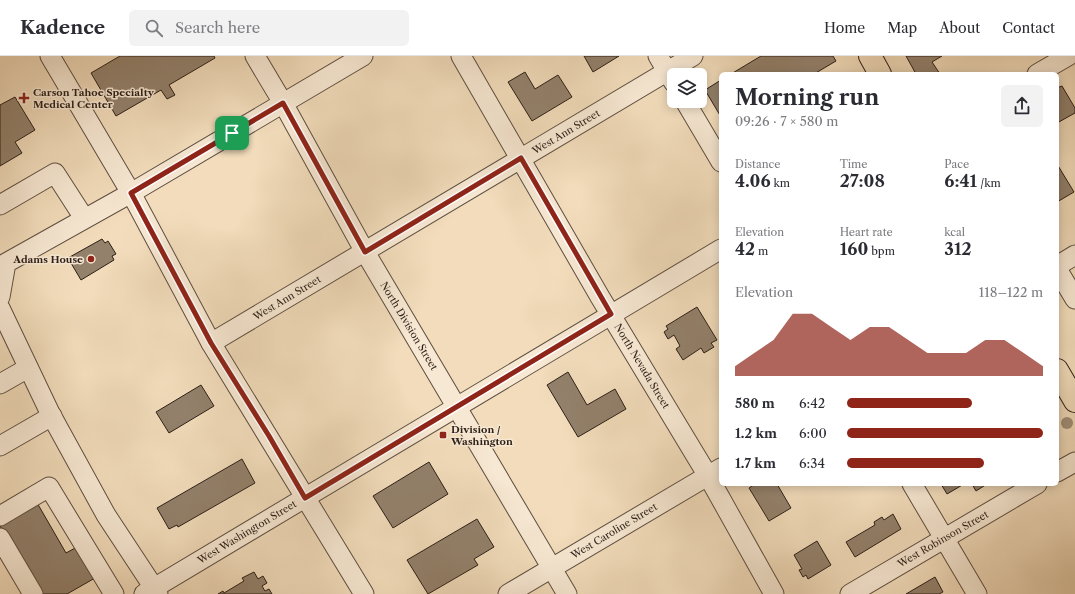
<!DOCTYPE html>
<html lang="en">
<head>
<meta charset="utf-8">
<style>
  body { margin:0; font-family:"Libre Caslon Text",serif; background:#f2f2f3; color:#2b2b33; height:100vh; display:flex; flex-direction:column; font-size:15px; white-space:nowrap }
  * { box-sizing:border-box; margin:0 }
  p { font-size:13px; color:#7c7c81 }
  .icon { flex:none; width:22px; height:22px; fill:none; stroke:currentColor; stroke-width:2; stroke-linecap:round; stroke-linejoin:round }
  .map { position:relative; flex:1; overflow:hidden }
  .drawer { position:absolute; left:719px; top:16px; width:340px; height:414px; display:flex; flex-direction:column; background:#fff; border-radius:6px; box-shadow:0 2px 10px #0003 }
  .drawer>* { flex:none }
  .tools { position:absolute; left:667px; top:12px; display:grid; gap:8px }
  .tools a { display:grid; place-items:center; width:40px; height:40px; border-radius:6px; background:#fff; box-shadow:0 2px 10px #0003; font-size:20px }
  .pin { position:absolute; display:grid; place-items:center; width:34px; height:34px; color:#fff; margin:-17px; border-radius:8px; box-shadow:0 2px 6px #0006 }
  .round { display:grid; place-items:center; flex:none; width:42px; height:42px; border-radius:6px; background:#f2f2f3 }
  .summary { display:flex; align-items:center; justify-content:space-between; height:68px; padding:0 16px }
  h1 { font-size:22px; font-weight:700; line-height:30px }
  .figures { display:grid; grid-template-columns:repeat(3,1fr); gap:6px; height:68px; padding:4px 16px }
  .figures div { display:grid; align-content:center }
  .figures b { font-size:17px; font-weight:700 }
  .figures small { font-size:11px; font-weight:400 }
  .figures p { font-size:11px }
  .chart { height:112px; padding:8px 16px }
  .chart p { display:flex; justify-content:space-between }
  .chart svg { width:100%; height:72px; margin-top:4px; fill:#8f2418; opacity:.7 }
  ul { padding:0 16px; list-style:none; font-size:13px }
  li { display:grid; grid-template-columns:64px 48px 1fr; align-items:center; height:30px }
  li i { height:10px; border-radius:5px; background:#8f2418 }
  header { display:flex; align-items:center; gap:24px; box-sizing:border-box; height:56px; padding:0 20px; background:#fff; border-bottom:1px solid #e1e1e2 }
  header strong { font-size:19px }
  nav { display:flex; gap:22px; margin-inline-start:auto; font-size:14px }
  .search { width:280px; height:36px; background:#f2f2f3; display:flex; align-items:center; gap:10px; box-sizing:border-box; padding:0 14px; border-radius:6px; color:#7c7c81; font-size:15px }
  .map>svg:first-child { display:block }
  .building { fill:#93816c; stroke:#2c1f17 }
  .lines { fill:none; stroke-linecap:round; stroke-linejoin:round }
  .minor-casing { stroke:#5e4e40; stroke-width:21 }
  .major-casing { stroke:#2c1f17; stroke-width:24 }
  .minor { stroke:#f7e8d3; stroke-width:19 }
  .major { stroke:#f2dcbb; stroke-width:22 }
  .tree { fill:#a08e77 }
  .route-casing { stroke:#fff; stroke-width:8 }
  .route { stroke:#8f2418; stroke-width:5 }
  .poi-dot { fill:#8f2418; stroke:#f7e8d3; stroke-width:1.5 }
  .labels { text-anchor:middle; dominant-baseline:central; stroke-width:3; stroke-linejoin:round; paint-order:stroke }
  .poi-label { font-size:10px; font-weight:bold; fill:#2c1f17; stroke:#f7e8d3; text-anchor:start }
  .street-label { font-size:10px; fill:#2c1f17; stroke:#f7e8d3 }
</style>
</head>
<body>
<header>
<strong>Kadence</strong>
<div class="search"><svg class="icon" aria-label="search" viewBox="0 0 24 24"><circle cx="10" cy="10" r="6"/><path d="M15 15l6 6"/></svg>Search here</div>
<nav><a>Home</a><a>Map</a><a>About</a><a>Contact</a></nav>
</header>
<div class="map">
<svg width="1075" height="538" viewBox="0 0 1075 538">
  <rect width="100%" height="100%" fill="#f2dcbb"/>
  <filter id="stains"><feTurbulence type="fractalNoise" baseFrequency=".005" numOctaves="4"/><feColorMatrix values="0 0 0 0 .2 0 0 0 0 .09 0 0 0 0 .02 0 0 0 .5 -.17"/></filter>
  <radialGradient id="worn" r=".72"><stop offset=".6" stop-color="#630" stop-opacity="0"/><stop offset="1" stop-color="#630" stop-opacity=".3"/></radialGradient>
  <g class="building">
    <path d="M120,0H214L215,2L169,29L175,39L167,43L161,34L116,60L91,17Z"/>
    <path d="M584,0H619L593,16Z"/>
    <path d="M761,0H833L836,5L814,18H731Z"/>
    <path d="M906,0H942L932,6L940,18H916Z"/>
    <path d="M525,16L535,33L558,19L572,41L532,65L508,26Z"/>
    <path d="M721,24V61L705,34Z"/>
    <path d="M1062,30L1075,52V57L1057,67V32Z"/>
    <path d="M15,41L35,74L15,86L22,97L0,110V49Z"/>
    <path d="M1057,108L1074,136L1057,146Z"/>
    <path d="M102,183L105,187L108,185L116,198L112,200L114,204L81,224L68,202Z"/>
    <path d="M697,251L717,284L711,287L714,291L704,297L701,292L683,304L676,293L680,290L674,279L668,283L664,276L668,273L666,270Z"/>
    <path d="M568,316L587,349L615,333L626,353L578,381L547,329Z"/>
    <path d="M201,329L214,350L169,377L156,356Z"/>
    <path d="M242,403L255,427L178,471L177,469L169,473L157,452Z"/>
    <path d="M429,406L448,438L393,472L373,440Z"/>
    <path d="M755,428H777L791,452L769,465L749,432Z"/>
    <path d="M941,428H964L947,438Z"/>
    <path d="M972,428H987L976,435Z"/>
    <path d="M36,445L66,497L77,491L95,522L67,538H39L0,470V466Z"/>
    <path d="M893,458L901,473L855,501L846,486L875,469L874,466L882,461L884,464Z"/>
    <path d="M477,463L494,491L474,503L478,509L428,538L407,504Z"/>
    <path d="M817,485L831,509L808,523L806,519L803,521L799,514L802,513L794,499Z"/>
    <path d="M254,516L258,523L263,520L267,527L262,530L265,535L269,533L272,538H218L223,535L224,537L244,525L242,522Z"/>
    <path d="M935,521L943,536L939,538H906Z"/>
  </g>
  <g class="lines">
    <g class="minor-casing">
      <g id="minor">
        <path d="M50,0L131,137L211,287L364,538"/>
        <path d="M255,0L283,47L365,196L567,538"/>
        <path d="M461,0L600,241L708,420L774,538"/>
        <path d="M658,0L674,27"/>
        <path d="M1037,18L1068,0"/>
        <path d="M685,45L721,106"/>
        <path d="M0,149L55,117L84,162"/>
        <path d="M1057,210L1075,199"/>
        <path d="M1057,213L1075,243"/>
        <path d="M0,241L6,207L131,137L363,0"/>
        <path d="M0,252L50,357L106,459L158,538"/>
        <path d="M211,287L693,0"/>
        <path d="M0,328L28,312"/>
        <path d="M0,390L52,360"/>
        <path d="M1057,416L1075,406"/>
        <path d="M912,428L977,538"/>
        <path d="M0,460L49,431L114,538"/>
        <path d="M0,482L33,538"/>
        <path d="M144,538L721,193"/>
        <path d="M508,538L721,412"/>
        <path d="M850,538L1037,428"/>
      </g>
    </g>
    <g class="major-casing">
      <g id="major">
        <path d="M870,0L880,18"/>
        <path d="M1057,314L1075,345"/>
      </g>
    </g>
    <use href="#minor" class="minor"/>
    <use href="#major" class="major"/>
  </g>
  <circle class="tree" cx="1067" cy="367" r="6"/>
  <g class="lines">
    <g class="route-casing">
      <path id="route" d="M283,47L365,196L521,102L611,258L305,442L269,380L211,287L131,137Z"/>
    </g>
    <use href="#route" class="route"/>
  </g>
  <g class="poi-dot">
    <path d="M22 36h4v4h4v4h-4v4h-4v-4h-4v-4h4z"/>
    <circle cx="91" cy="203" r="4"/>
    <rect x="439" y="375" width="8" height="8" rx="2"/>
  </g>
  <g class="labels">
    <g class="poi-label">
      <text x="33" y="36">Carson Tahoe Specialty<tspan x="33" dy="12">Medical Center</tspan></text>
      <text x="83" y="203" text-anchor="end">Adams House</text>
      <text x="451" y="373">Division /<tspan x="451" dy="12">Washington</tspan></text>
    </g>
    <g class="street-label">
      <text transform="translate(566 76) rotate(-31)">West Ann Street</text>
      <text transform="translate(287 242) rotate(-31)">West Ann Street</text>
      <text transform="translate(409 270) rotate(59)">North Division Street</text>
      <text transform="translate(642 310) rotate(59)">North Nevada Street</text>
      <text transform="translate(614 475) rotate(-31)">West Caroline Street</text>
      <text transform="translate(247 476) rotate(-31)">West Washington Street</text>
      <text transform="translate(943 483) rotate(-30)">West Robinson Street</text>
    </g>
  </g>
  <rect width="100%" height="100%" filter="url(#stains)"/>
  <rect width="100%" height="100%" fill="url(#worn)"/>
</svg>
<div class="tools">
<a><svg class="icon" aria-label="layers" viewBox="0 0 24 24"><path d="M12 4l9 5-9 5-9-5zM3 14l9 5 9-5"/></svg></a>
</div>
<div class="pin" style="left:232px;top:77px;background:#1e9e55"><svg class="icon" aria-label="arrive" viewBox="0 0 24 24"><path d="M6 21V4h12l-3 4 3 4H6"/></svg></div>
<section class="drawer">
<div class="summary"><div><h1>Morning run</h1><p>09:26 · 7 × 580 m</p></div><a class="round"><svg class="icon" aria-label="share" viewBox="0 0 24 24"><path d="M12 15V3M7 8l5-5 5 5M5 13v7h14v-7"/></svg></a></div>
<div class="figures">
<div><p>Distance</p><b>4.06<small> km</small></b></div>
<div><p>Time</p><b>27:08</b></div>
<div><p>Pace</p><b>6:41<small> /km</small></b></div>
</div>
<div class="figures">
<div><p>Elevation</p><b>42<small> m</small></b></div>
<div><p>Heart rate</p><b>160<small> bpm</small></b></div>
<div><p>kcal</p><b>312</b></div>
</div>
<div class="chart"><p><span>Elevation</span>118–122 m</p>
<svg viewBox="0 0 160 44" preserveAspectRatio="none"><path d="M0 44V38L10 30L20 22L30 6L40 6L50 14L60 22L70 14L80 14L90 22L100 30L110 30L120 30L130 22L140 22L150 30L160 38V44z"/></svg>
</div>
<ul>
<li><b>580 m</b>6:42<i style="width:64%"></i></li>
<li><b>1.2 km</b>6:00<i style="width:100%"></i></li>
<li><b>1.7 km</b>6:34<i style="width:70%"></i></li>
</ul>
</section>
</div>
</body>
</html>
